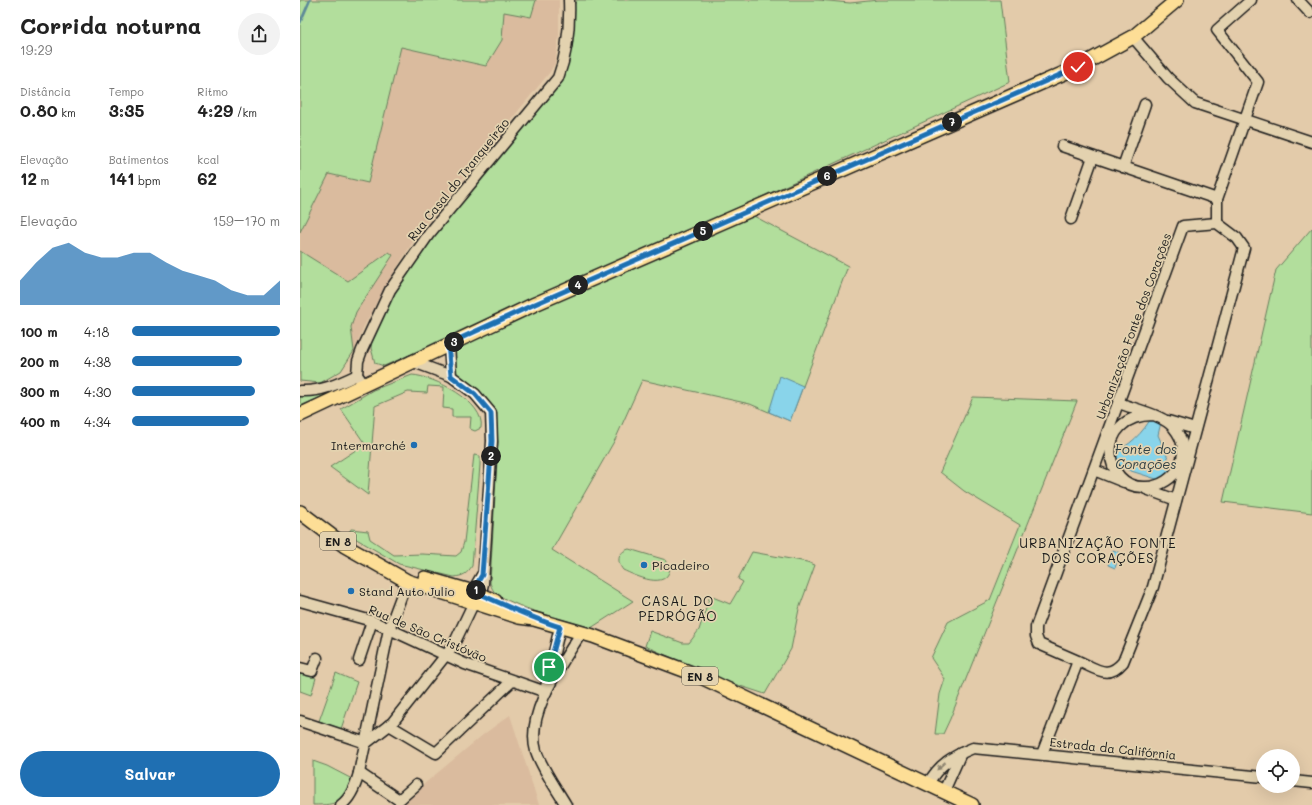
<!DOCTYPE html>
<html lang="pt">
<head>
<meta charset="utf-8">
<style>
  body { margin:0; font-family:Mali,sans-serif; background:#f2f2f2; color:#222; height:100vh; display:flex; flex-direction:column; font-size:15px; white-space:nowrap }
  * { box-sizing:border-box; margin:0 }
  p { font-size:13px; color:#767676 }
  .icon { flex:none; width:22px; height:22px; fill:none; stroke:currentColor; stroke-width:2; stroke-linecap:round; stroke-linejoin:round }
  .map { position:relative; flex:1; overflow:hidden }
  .sheet { display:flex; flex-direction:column; background:#fff; width:300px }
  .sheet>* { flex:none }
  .buttons { position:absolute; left:956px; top:749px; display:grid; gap:8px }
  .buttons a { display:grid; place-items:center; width:44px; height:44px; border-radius:50%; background:#fff; box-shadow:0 4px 16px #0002; font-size:20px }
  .pin { position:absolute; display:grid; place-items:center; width:34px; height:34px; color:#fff; margin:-17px; border:2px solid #fff; border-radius:50%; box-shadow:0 1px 4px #0007 }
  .km { position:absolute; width:20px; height:20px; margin:-10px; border-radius:50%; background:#222; color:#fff; font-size:11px; line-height:20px; text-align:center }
  .round { display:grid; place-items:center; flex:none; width:42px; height:42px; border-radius:21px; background:#f2f2f2 }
  .head { display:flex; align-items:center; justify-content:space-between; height:68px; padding:0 20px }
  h1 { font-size:22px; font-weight:700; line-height:30px }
  .metrics { display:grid; grid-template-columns:repeat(3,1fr); gap:6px; height:68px; padding:4px 20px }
  .metrics div { display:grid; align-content:center }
  .metrics b { font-size:17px; font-weight:700 }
  .metrics small { font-size:11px; font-weight:400 }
  .metrics p { font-size:11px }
  .chart { height:112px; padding:8px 20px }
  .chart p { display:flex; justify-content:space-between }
  .chart svg { width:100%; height:72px; margin-top:4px; fill:#1f6fb2; opacity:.7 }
  .primary-button { display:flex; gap:8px; margin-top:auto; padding:8px 20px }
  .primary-button a { flex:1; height:46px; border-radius:24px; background:#1f6fb2; color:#fff; font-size:16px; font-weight:700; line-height:46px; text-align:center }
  ul { padding:0 20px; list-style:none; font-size:13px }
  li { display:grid; grid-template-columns:64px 48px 1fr; align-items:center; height:30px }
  li i { height:10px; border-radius:5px; background:#1f6fb2 }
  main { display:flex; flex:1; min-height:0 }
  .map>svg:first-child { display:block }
  .built { fill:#dabb9e }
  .green { fill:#b2de9c; stroke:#677d5c }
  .water { fill:#89d4ea; stroke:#5d8a98 }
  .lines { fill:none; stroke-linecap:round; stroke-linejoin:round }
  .stream { stroke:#5d8a98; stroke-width:2.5 }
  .minor-casing { stroke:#1c1c1c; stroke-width:13 }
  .major-casing { stroke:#1c1c1c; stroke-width:16 }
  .minor { stroke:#e3d2af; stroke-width:10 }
  .major { stroke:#fdde96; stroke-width:13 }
  .oneway { fill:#89806d }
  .route-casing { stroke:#fff; stroke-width:8 }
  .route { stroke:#1f6fb2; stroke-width:5 }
  .poi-dot { fill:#1f6fb2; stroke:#e3d2af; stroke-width:1.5 }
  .labels { text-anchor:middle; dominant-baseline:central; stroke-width:3.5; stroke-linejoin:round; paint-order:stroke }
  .shield { fill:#e3d2af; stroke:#585348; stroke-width:1 }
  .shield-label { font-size:11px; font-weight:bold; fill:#1c1c1c }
  .street-label { font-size:12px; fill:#1c1c1c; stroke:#e3d2af }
  .poi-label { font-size:12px; fill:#1c1c1c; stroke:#e3d2af; text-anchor:start }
  .water-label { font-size:13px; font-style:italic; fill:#324145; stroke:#e3d2af }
  .neighbourhood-label { font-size:13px; letter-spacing:1px; fill:#1c1c1c; stroke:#e3d2af }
</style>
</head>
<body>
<main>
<section class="sheet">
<div class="head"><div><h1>Corrida noturna</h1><p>19:29</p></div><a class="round"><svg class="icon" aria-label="share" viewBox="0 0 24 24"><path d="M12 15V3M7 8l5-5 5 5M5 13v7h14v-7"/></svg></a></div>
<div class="metrics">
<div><p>Distância</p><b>0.80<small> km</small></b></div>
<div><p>Tempo</p><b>3:35</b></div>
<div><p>Ritmo</p><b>4:29<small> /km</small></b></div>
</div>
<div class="metrics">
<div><p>Elevação</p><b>12<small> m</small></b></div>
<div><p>Batimentos</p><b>141<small> bpm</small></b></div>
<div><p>kcal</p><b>62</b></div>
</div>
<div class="chart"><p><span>Elevação</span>159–170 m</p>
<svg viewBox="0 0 160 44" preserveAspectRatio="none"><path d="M0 44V29L10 18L20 9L30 6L40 12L50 15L60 15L70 12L80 12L90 18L100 23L110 26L120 29L130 35L140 38L150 38L160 29V44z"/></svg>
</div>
<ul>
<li><b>100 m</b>4:18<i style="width:100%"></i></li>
<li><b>200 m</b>4:38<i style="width:74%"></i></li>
<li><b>300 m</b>4:30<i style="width:83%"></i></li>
<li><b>400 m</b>4:34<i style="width:79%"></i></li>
</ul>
<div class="primary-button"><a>Salvar</a></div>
</section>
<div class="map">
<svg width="1012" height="805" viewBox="0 0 1012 805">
  <rect width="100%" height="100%" fill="#e3cbaa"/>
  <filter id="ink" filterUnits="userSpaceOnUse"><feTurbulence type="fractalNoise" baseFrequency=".025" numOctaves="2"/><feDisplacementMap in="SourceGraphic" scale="8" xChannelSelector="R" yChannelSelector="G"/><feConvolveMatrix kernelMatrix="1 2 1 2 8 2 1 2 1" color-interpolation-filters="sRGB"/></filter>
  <g filter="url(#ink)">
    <g class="built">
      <path d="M92,0H259V35L255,63L250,72L121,229L84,288L63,328L54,351L51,327L0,269V197Z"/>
      <path d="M210,715L239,805H99L184,734Z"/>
    </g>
    <g class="green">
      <path d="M0,0H236L231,17L204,12L202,40L186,66L101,47L68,183L29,174L0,232Z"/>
      <path d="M277,0H518L550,3L578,0H700L710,82L247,296L84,366L75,363L71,348L73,332L92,295L130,239L259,83L274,5Z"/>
      <path d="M450,214L548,266L490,421L450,404L342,380L316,438L252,550L333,601L291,628C262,619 225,611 198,595C193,592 192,588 190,583L198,442L191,413L151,376V347Z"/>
      <path d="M1012,228V513L923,502L976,270Z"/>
      <path d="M0,251L48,281L89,252L93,255L56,312L51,327L54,351L41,371L20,383L0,381Z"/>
      <path d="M112,375C133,376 186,402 181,428L175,431L170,429L171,417H152V409L143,408L144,387L128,386L127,393L108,392L75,406L68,495L30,467L65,444L41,409L73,390Z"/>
      <path d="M48,383L50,385L0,406V396L22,394Z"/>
      <path d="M673,397L777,401L650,719L643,734H635L640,694L645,679L631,658L648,622L690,600L720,525L664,491L640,472Z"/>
      <path d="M174,455L180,456V465L172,566C167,574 163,576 154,577L99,564L48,534L51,529L68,531L70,539L94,555L122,554L156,556L161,552L164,542Z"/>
      <path d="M329,549L366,560L370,568C367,591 336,576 323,570C316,561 318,552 329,549Z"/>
      <path d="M452,552L507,562L515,565L499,609L491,649L465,694L428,682L345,646L350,631L383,643H389L399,630L410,596L430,604L443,582L438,579Z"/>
      <path d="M0,673L16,678L11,695L0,691Z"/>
      <path d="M36,673L57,682L41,729L19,721Z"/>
      <path d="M13,761L27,766L52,779C40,803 39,805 13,805Z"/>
    </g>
    <g class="water">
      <path d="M480,376L503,386L490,421L469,412Z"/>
      <path d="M853,415L862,418L858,435L875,474L866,482L812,465L810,454C829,447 843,433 853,415Z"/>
      <path d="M813,550L820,553L815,568L808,565Z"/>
    </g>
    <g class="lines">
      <path class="stream" d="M0,23L10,0"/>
      <g class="minor-casing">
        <g id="minor">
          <path d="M998,0L1010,13"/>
          <path d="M833,37L868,78L895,103L1012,142"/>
          <path d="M762,146L917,199"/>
          <path d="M823,167L845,104"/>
          <path d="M771,219L793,157"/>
          <path d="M917,223V199L958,82L917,30L951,0"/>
          <path d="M149,344L151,376"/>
          <path d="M111,361L151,376L175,394L191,413L192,441L183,584L182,588L177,593L175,587L182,575"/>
          <path d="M57,375L58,361L62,350L90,290L129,234L258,78C267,54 270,26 269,0"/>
          <path d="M0,391C21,392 38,384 57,375L60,379"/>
          <path d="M819,403C834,409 864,415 874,428C895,453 876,486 846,487C802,490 793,415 853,415"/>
          <path d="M868,421L895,429"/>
          <path d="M794,470L824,482"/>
          <path d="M846,489L876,500"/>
          <path d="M0,601L72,621L165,664L246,692"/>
          <path d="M59,660L72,621"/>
          <path d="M0,668L12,671L17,658"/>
          <path d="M246,687L260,627"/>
          <path d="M0,721L66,743"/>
          <path d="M89,725L136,753L212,681"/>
          <path d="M66,743L92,723L153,646L174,602"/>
          <path d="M742,754L778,661C797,669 808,680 823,662L853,587L944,248L937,238L917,223L883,226L736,627V636L739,644L778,661"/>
          <path d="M59,773L99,800L116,785"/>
          <path d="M993,781L1012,783"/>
          <path d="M628,784C639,764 653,756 673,748L963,777"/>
          <path d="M644,791L661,753"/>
          <path d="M41,805C51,798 56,784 59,773L89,629L107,581"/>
          <path d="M266,805C256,788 242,769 236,751C225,713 262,664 281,633"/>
        </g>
      </g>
      <g class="major-casing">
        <g id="major">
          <path d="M0,415L235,304L778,67L833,37L877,0"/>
          <path d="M0,512L45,546L107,581L219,617L234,619L293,636L397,675L672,805"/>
          <path d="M125,578L177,593L195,601"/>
        </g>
      </g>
      <use href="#minor" class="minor"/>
      <use href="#major" class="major"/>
    </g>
    <defs><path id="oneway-solid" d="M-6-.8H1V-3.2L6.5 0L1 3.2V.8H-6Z"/></defs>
    <use class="oneway" href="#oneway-solid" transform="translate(641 766) rotate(136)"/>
  </g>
  <g class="lines" filter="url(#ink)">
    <g class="route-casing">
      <path id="route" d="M249,667L260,627C231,618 205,605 177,593L175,587L182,575L192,441L191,413L175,394L151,376L148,344L235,304L778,67"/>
    </g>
    <use href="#route" class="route"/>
  </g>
  <g class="poi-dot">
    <circle cx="114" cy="445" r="4"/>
    <circle cx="344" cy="565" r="4"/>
    <circle cx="51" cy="591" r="4"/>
  </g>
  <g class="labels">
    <g class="shield">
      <rect x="20" y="532" width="36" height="18" rx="3"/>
      <rect x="382" y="667" width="36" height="18" rx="3"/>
    </g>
    <g class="shield-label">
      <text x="38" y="541">EN 8</text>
      <text x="400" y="676">EN 8</text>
    </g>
    <g class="street-label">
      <text transform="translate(158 179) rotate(-51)">Rua Casal do Tranqueirão</text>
      <text transform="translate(833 326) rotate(-70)">Urbanização Fonte dos Corações</text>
      <text transform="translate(128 633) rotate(23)">Rua de São Cristóvão</text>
      <text transform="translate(813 748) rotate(6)">Estrada da Califórnia</text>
    </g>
    <g class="poi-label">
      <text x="106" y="445" text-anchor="end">Intermarché</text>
      <text x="352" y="565">Picadeiro</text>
      <text x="59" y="591">Stand Auto Julio</text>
    </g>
    <g class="water-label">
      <text x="846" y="448">Fonte dos<tspan x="846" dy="15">Corações</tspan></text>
    </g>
    <g class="neighbourhood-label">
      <text x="798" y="542">URBANIZAÇÃO FONTE<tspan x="798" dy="15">DOS CORAÇÕES</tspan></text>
      <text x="378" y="600">CASAL DO<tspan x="378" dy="15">PEDRÓGÃO</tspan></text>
    </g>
  </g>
</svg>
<div class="buttons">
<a><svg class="icon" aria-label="locate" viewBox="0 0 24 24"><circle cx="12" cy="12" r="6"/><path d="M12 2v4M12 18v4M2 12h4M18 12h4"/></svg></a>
</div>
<div class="pin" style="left:249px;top:667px;background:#1e9e55"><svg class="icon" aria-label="arrive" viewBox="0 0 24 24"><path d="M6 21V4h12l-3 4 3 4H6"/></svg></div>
<div class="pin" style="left:778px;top:67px;background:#d93025"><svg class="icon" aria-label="check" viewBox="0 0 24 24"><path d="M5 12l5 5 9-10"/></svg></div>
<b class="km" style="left:176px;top:590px">1</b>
<b class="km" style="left:191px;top:456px">2</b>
<b class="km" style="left:154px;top:342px">3</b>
<b class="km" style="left:278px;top:285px">4</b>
<b class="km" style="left:403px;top:231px">5</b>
<b class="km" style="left:527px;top:176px">6</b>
<b class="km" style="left:652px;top:122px">7</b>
</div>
</main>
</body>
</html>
